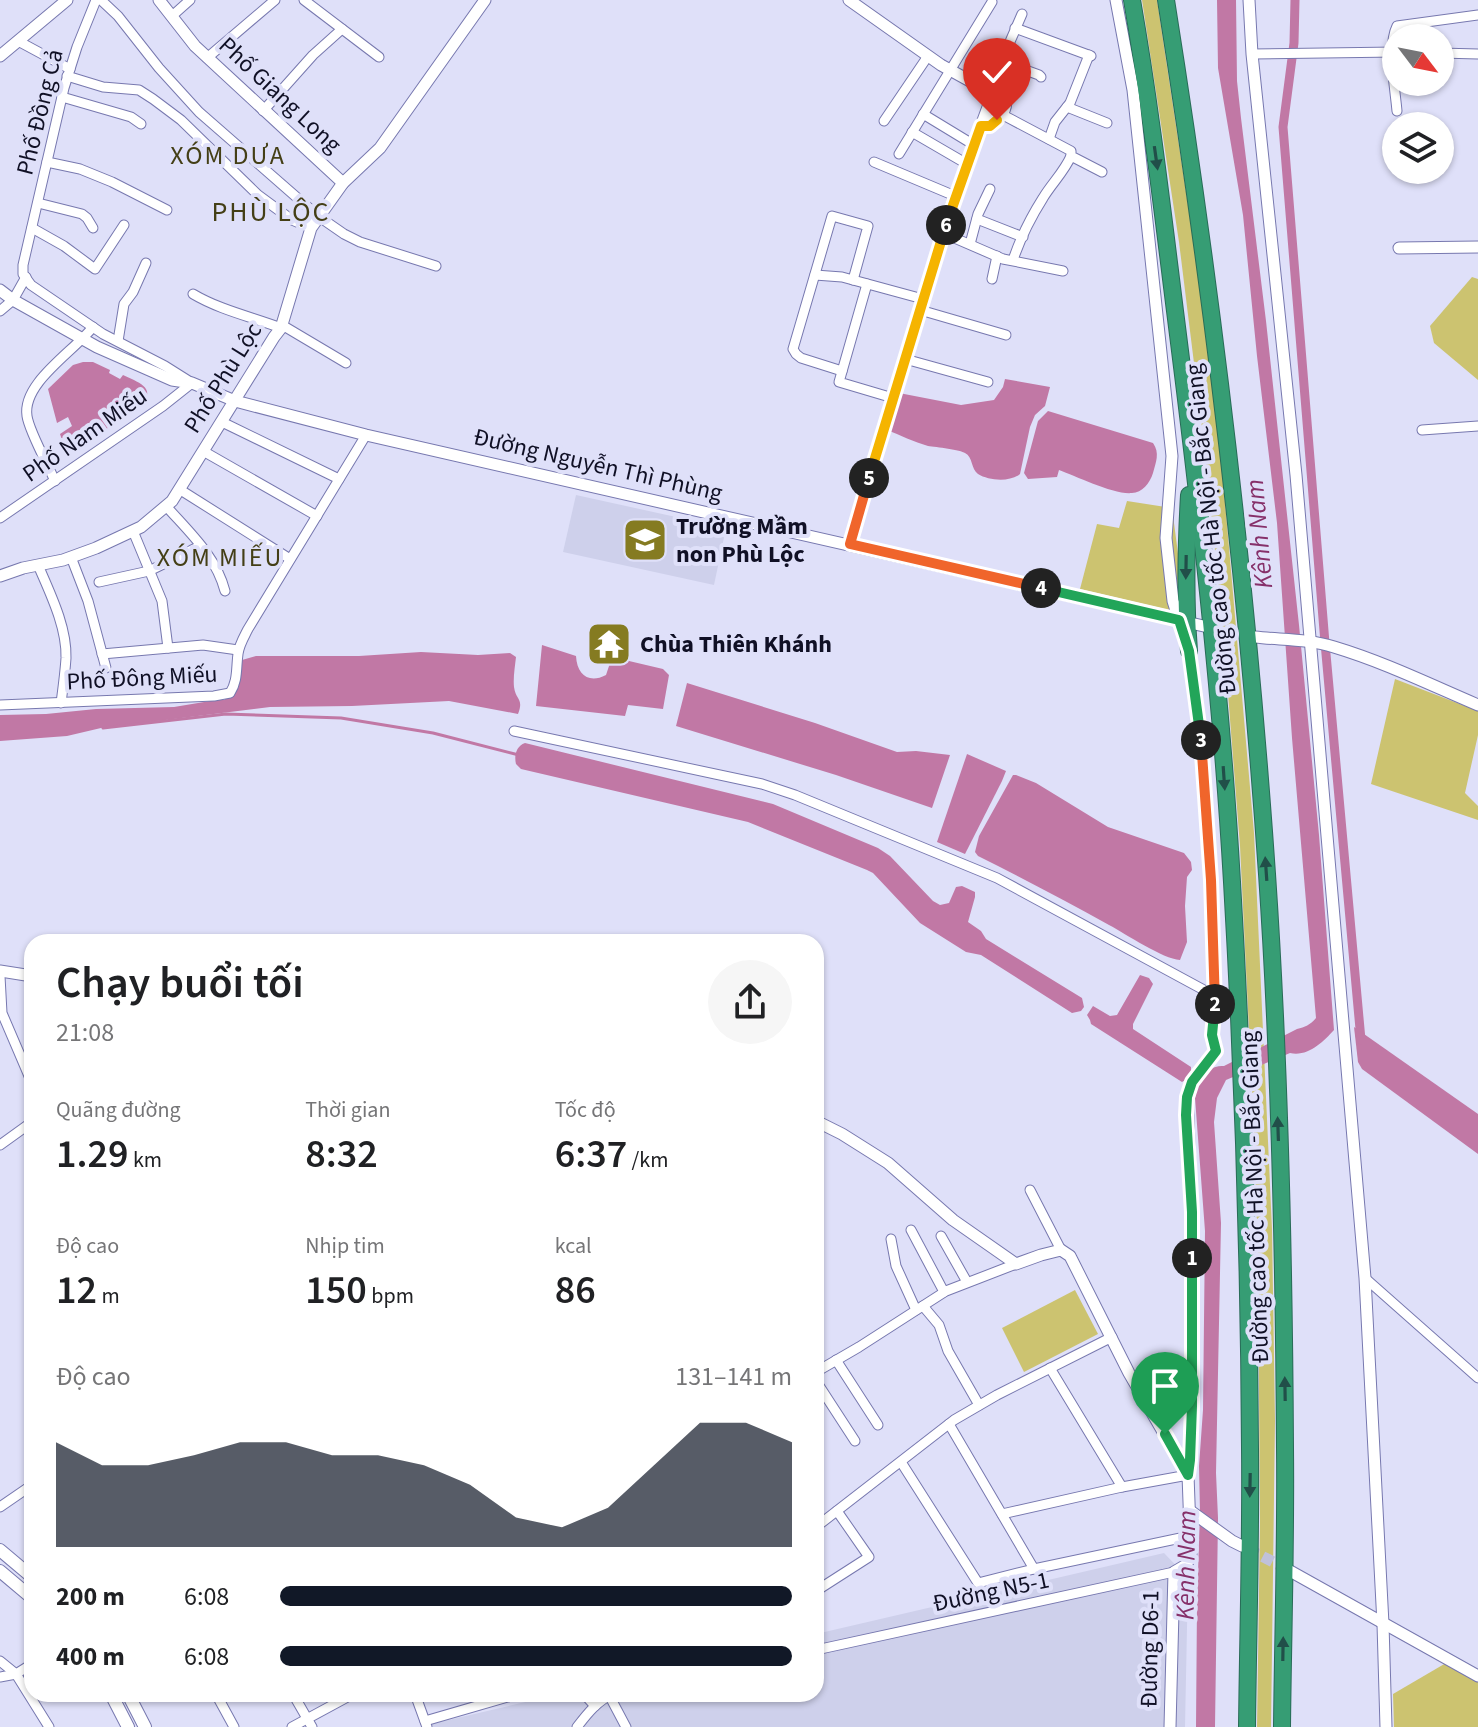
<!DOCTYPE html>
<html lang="vi">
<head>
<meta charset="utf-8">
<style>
  body { margin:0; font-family:"Source Sans 3",sans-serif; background:#f6f6f6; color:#202124; height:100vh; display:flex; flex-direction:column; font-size:30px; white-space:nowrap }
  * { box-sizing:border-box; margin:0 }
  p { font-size:26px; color:#757577 }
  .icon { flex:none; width:44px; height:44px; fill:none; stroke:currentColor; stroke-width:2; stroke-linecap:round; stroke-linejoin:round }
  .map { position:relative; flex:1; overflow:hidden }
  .sheet { position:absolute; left:24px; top:934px; width:800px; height:768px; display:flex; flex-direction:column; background:#fff; border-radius:24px; box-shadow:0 2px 6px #0004 }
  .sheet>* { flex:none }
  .needle { width:52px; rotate:122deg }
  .buttons { position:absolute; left:1382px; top:24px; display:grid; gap:16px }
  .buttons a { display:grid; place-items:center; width:72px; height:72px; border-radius:50%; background:#fff; box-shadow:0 2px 6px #0004; font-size:40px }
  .pin { position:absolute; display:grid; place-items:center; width:68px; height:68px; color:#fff; margin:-82px -34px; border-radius:50% 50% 50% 0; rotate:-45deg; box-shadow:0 0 8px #0007 }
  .pin .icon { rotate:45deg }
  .km { position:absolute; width:40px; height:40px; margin:-20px; border-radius:50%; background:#222; color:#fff; font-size:22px; line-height:40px; text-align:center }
  .round { display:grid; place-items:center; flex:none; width:84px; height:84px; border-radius:42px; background:#f6f6f6 }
  .summary { display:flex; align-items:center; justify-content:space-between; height:136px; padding:0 32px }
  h1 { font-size:44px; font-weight:600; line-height:60px }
  .metrics { display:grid; grid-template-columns:repeat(3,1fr); gap:12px; height:136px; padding:8px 32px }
  .metrics div { display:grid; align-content:center }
  .metrics b { font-size:40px; font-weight:600 }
  .metrics small { font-size:22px; font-weight:400 }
  .metrics p { font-size:22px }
  .chart { height:224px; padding:16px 32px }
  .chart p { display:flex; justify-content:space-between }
  .chart svg { width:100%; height:144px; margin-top:8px; fill:#111827; opacity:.7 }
  ul { padding:0 32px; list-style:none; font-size:26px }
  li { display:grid; grid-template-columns:128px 96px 1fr; align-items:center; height:60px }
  li i { height:20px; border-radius:10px; background:#111827 }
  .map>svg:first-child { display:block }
  .built { fill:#ced0eb }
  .green { fill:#ccc370 }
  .water { fill:#c178a5 }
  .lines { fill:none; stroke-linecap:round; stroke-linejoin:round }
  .stream { stroke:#c178a5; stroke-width:3 }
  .canal { stroke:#c178a5; stroke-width:9 }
  .tertiary-tunnel { stroke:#c0c1d9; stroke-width:11; stroke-dasharray:11 5.5; stroke-linecap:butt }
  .minor-casing { stroke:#7778af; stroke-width:11 }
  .tertiary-casing { stroke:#7778af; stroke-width:13 }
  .secondary-casing { stroke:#7778af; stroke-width:14 }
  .motorway-casing { stroke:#296c58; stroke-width:18 }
  .minor { stroke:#fff; stroke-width:9 }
  .tertiary { stroke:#fff; stroke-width:11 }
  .secondary { stroke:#fff; stroke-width:12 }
  .motorway { stroke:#369d74; stroke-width:16 }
  .oneway { fill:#214f49 }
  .split-1-casing { stroke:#fff; stroke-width:16 }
  .split-2-casing { stroke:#fff; stroke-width:16 }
  .split-3-casing { stroke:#fff; stroke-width:16 }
  .split-4-casing { stroke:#fff; stroke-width:16 }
  .split-5-casing { stroke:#fff; stroke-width:16 }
  .split-6-casing { stroke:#fff; stroke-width:16 }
  .split-7-casing { stroke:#fff; stroke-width:16 }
  .split-1 { stroke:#22a559; stroke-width:10 }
  .split-2 { stroke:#22a559; stroke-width:10 }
  .split-3 { stroke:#f0652b; stroke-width:10 }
  .split-4 { stroke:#22a559; stroke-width:10 }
  .split-5 { stroke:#f0652b; stroke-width:10 }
  .split-6 { stroke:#f5b400; stroke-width:10 }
  .split-7 { stroke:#f5b400; stroke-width:10 }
  .labels { text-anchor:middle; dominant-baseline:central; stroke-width:8; stroke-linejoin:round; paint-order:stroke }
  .street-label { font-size:24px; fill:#101025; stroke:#dfe0f9 }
  .poi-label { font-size:24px; font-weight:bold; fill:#101025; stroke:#dfe0f9; text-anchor:start }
  .neighbourhood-label { font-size:26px; letter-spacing:2px; fill:#443f16; stroke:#dfe0f9 }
  .water-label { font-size:26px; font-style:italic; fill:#86306a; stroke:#dfe0f9 }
  .quarter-label { font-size:28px; letter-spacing:2px; fill:#443f16; stroke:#dfe0f9 }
</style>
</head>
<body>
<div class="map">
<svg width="1478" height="1727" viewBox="0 0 1478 1727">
  <rect width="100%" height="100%" fill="#dfe0f9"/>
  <g class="built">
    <path d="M576,495L726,528L714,585L563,552Z"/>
    <path d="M1164,1553L1188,1578L1185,1727H433L431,1724L560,1694H816V1634Z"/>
  </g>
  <g class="green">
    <path d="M1142,0H1157L1201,291L1223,479L1254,833L1272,1229L1275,1421L1271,1727H1257L1260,1524L1258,1260L1254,1132L1240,846L1222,618L1204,444L1179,242Z"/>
    <path d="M1472,277L1478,279V380L1434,343L1430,326Z"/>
    <path d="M1127,501L1172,508L1186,614L1080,589L1097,524L1119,528Z"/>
    <path d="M1395,679L1478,711V735L1465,793L1478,806V820L1371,784Z"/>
    <path d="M1075,1290L1098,1334L1024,1372L1002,1328Z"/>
    <path d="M1446,1663L1478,1682V1727H1394L1393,1694Z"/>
  </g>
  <g class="water">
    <path d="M1217,0H1236L1237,81L1241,118L1266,321L1299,625L1319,835L1334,1030C1323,1042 1308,1057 1290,1053L1226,1080L1217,1098L1214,1122L1221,1223L1216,1473L1218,1518L1215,1727H1196L1197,1603L1200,1512L1199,1466L1203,1410L1205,1231L1195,1098L1198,1085L1187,1079L1182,1082L1091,1024L1090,1020L1087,1015L1093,1006L1110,1016L1117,1015L1140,975L1149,978L1153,984L1133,1024V1029L1191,1067V1073L1201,1078C1206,1071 1214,1065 1224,1066L1297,1029C1305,1027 1310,1025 1316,1018L1292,738L1277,523L1257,356L1243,215L1218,68Z"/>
    <path d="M83,362H93L110,370L109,373L120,379L123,375C137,382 157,387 142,405L75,450L71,451L64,446L60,434L72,426L68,417L57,423L48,389L73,365Z"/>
    <path d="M1005,379L1050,387L1045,406L1035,415L1030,427L1020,474C1011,482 989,481 978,474C971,469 973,457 965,453C961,450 936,447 928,446C914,442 900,435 887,430L899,393L961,405L994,400L1003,387Z"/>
    <path d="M1048,411L1153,443C1160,453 1156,462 1153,473C1150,483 1142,493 1132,493C1114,495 1076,476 1059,470L1057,477L1028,479L1024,473L1038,421Z"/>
    <path d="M542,645L576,656C577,675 589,684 606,675L612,657L663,669L669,675L663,709L628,705L625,716L536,706Z"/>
    <path d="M421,652L478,655L510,653L516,657C515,666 513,678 514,687C516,701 524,698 518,714L449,701L352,706L270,707L101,728L67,736L0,741V715L46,714L96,709L174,707L216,700H224L229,696L242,660L256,656H359Z"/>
    <path d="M687,683L815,723L897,752L916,751L950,755L932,808L836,775L676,726Z"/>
    <path d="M525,743L773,804L878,848L890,856L933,901L940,905L949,903L956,887L962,886L975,892V897L968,922L981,931L986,939L1082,998L1084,1007L1081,1011L1072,1013L981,955L966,952L920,923L873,873L867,870L748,822L521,769L516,764C514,756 516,746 525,743Z"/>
    <path d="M967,754L1006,771L1002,781L965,854L937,842Z"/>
    <path d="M1013,775H1016L1036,783L1108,827L1184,853L1191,862L1192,870L1187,877L1185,906L1187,942L1180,960C1163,959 1126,934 1109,925C1066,901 1022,878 978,856L975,852L979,836Z"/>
    <path d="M1354,1027L1478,1114V1154L1362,1069L1358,1062Z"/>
  </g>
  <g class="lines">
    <path class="stream" d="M103,728L226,714L341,718L433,733L519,755"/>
    <path class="canal" d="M1295,0L1294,43L1283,127L1325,643L1361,1040"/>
    <g class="tertiary-tunnel">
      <path d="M1208,627L1254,636"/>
      <path d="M1248,1549L1289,1570"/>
    </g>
    <g class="minor-casing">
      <g id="minor">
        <path d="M101,0L118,16L159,68L199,112L318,216L344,234L360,242L436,266"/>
        <path d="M304,0L379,57"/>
        <path d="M172,16L190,0"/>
        <path d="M1015,28L1091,56"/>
        <path d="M18,41L70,69"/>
        <path d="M1440,53L1478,54"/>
        <path d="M1252,54L1396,52"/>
        <path d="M207,58L275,0"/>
        <path d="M1001,61L1039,75L1041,77"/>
        <path d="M67,76L103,87L139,90L153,99L181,120L258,195L292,220L311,228"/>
        <path d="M62,97L131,117L141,124"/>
        <path d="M1067,107L1107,123"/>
        <path d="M263,111L313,55L342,29"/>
        <path d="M1397,111C1395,88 1387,46 1397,26L1478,15"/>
        <path d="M923,114L974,145"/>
        <path d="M1003,115L1071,151V156L1102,172"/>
        <path d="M884,121L928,56"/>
        <path d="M981,126C996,125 1010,113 1006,97L990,92L998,78L999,67L1022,14"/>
        <path d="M912,132L967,164"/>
        <path d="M1049,139L1055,122L1070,103L1089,55"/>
        <path d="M899,154L992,2"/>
        <path d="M47,162L80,169L112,182L167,210"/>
        <path d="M874,162L955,196"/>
        <path d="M38,203L82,214L87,218L93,228"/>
        <path d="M977,219L1023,237"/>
        <path d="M32,228L64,246L95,269L124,225"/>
        <path d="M943,233L1003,259L1063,271"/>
        <path d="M970,244L978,214L990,189"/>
        <path d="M1013,260C1020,239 1031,217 1043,198C1052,183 1064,172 1071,156"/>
        <path d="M815,275L842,277L923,299"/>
        <path d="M992,279L997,256"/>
        <path d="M867,284L839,382L893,398"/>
        <path d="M193,294C220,310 252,317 281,328"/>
        <path d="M920,310L1006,335"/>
        <path d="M0,311L13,300L26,277"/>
        <path d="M282,325L346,363"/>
        <path d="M118,341L124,304L133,292L146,263"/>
        <path d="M905,359L988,382"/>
        <path d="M842,371L801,358L796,354L793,349L832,216L868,226L853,280"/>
        <path d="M222,422L339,479"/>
        <path d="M1422,430L1478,426"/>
        <path d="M203,451L317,516"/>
        <path d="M55,481C48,465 29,431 27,416C22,383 73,352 93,327"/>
        <path d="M179,489L290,559"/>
        <path d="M166,506C189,532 216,556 225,591"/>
        <path d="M0,518L163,406L192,383L165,366L103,334L31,285L23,274V265L64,88L77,47L96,0"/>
        <path d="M133,531L162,601L168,648"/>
        <path d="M71,557L88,601L106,668"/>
        <path d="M38,565C50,593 67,627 66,658C65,673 63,688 61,703"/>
        <path d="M99,582L149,571L200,546"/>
        <path d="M102,654L203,645L238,650"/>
        <path d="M0,705L214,696L230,693C238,681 236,668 238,654C239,645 244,637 248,629L366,435"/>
        <path d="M514,731L762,784L795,795L997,878L1215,996"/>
        <path d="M0,976L2,1013L32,1083"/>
        <path d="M0,1145L32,1122"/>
        <path d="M1030,1190L1061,1250"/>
        <path d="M911,1230L944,1292"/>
        <path d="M941,1236L967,1282"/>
        <path d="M891,1239L896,1266L916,1310"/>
        <path d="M1365,1278L1478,1378"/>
        <path d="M923,1306L939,1325L948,1351L979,1405"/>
        <path d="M836,1360L878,1425"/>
        <path d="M1050,1368L1122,1487"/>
        <path d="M816,1372L859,1347L946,1291L1016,1264"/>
        <path d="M816,1381L855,1441"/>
        <path d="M949,1424L1034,1569"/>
        <path d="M901,1462L978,1583L1034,1569L1190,1536"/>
        <path d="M0,1507L32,1485"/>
        <path d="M1002,1514L1122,1487L1188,1475"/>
        <path d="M816,1527L954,1420L997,1395L1112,1337"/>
        <path d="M816,1591L869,1557L837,1511"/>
        <path d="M816,1650L1174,1572"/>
        <path d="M0,1661L16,1674L49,1727"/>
        <path d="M0,1677L16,1674L32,1664"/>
        <path d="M216,1694L234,1727"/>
        <path d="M293,1694L312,1727"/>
        <path d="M415,1694L427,1727"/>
        <path d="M584,1694L595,1706"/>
        <path d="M609,1695L626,1727"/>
        <path d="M425,1721L518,1694"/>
        <path d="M292,1727L353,1694"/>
        <path d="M577,1727C587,1714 598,1700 613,1694"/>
      </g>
    </g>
    <g class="tertiary-casing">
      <g id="tertiary">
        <path d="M159,0L195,46L343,183"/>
        <path d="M849,0L941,65L990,92L991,99L951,207L850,544"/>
        <path d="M1116,0L1133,90L1172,456L1166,538L1173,601L1189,651L1202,748L1211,880L1215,996L1212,1035L1216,1049L1192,1082L1187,1097L1192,1212V1406L1190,1460L1188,1475"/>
        <path d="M1249,0L1252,54L1296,475L1365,1278L1383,1624L1386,1727"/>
        <path d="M0,56L67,0"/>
        <path d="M1399,248L1478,247"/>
        <path d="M0,290L13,300L97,347L172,380L192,383L235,401L366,435L1208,627"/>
        <path d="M0,576L23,568L63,560L96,548L141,527L172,501L274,337L281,328L311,228L343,183L380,148L485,0"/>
        <path d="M1255,637C1281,640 1309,639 1334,647C1384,662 1431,685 1478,705"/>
        <path d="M0,971L32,976"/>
        <path d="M816,1121L842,1134L888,1163L953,1220L1016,1264L1041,1255L1061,1250L1070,1256L1129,1373L1188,1475L1191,1556L1186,1565L1174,1572L1170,1727"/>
        <path d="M1189,1510L1232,1541L1242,1546"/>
        <path d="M1290,1571L1478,1676"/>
      </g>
    </g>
    <g class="secondary-casing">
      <g id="secondary">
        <path d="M0,1550L32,1577"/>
        <path d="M0,1571L32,1598"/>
        <path d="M111,1694L128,1727"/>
        <path d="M128,1694L145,1727"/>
      </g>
    </g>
    <g class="motorway-casing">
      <g id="motorway">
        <path d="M1132,0C1150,103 1162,207 1175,311C1199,500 1221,691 1232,882C1243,1071 1249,1260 1250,1448C1251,1541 1248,1634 1247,1727"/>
        <path d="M1166,0C1212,290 1247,581 1267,874C1280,1065 1284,1257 1285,1448C1286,1541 1283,1634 1282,1727"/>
        <path d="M1189,651C1185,599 1186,547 1189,495"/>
      </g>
    </g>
    <use href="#minor" class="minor"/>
    <use href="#tertiary" class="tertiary"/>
    <use href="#secondary" class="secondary"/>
    <use href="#motorway" class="motorway"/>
  </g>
  <defs><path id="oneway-solid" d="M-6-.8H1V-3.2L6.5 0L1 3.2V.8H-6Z" transform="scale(2)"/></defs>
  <g class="oneway">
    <use href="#oneway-solid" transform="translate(1156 158) rotate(82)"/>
    <use href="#oneway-solid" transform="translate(1186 567) rotate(91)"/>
    <use href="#oneway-solid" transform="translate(1224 778) rotate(86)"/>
    <use href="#oneway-solid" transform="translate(1266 869) rotate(-94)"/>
    <use href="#oneway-solid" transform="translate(1278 1129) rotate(-92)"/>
    <use href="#oneway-solid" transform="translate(1285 1389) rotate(-91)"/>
    <use href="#oneway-solid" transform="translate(1250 1485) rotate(91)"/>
    <use href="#oneway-solid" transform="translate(1283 1649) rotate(-89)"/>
  </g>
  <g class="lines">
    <g class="split-1-casing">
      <path id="split-1" d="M1165,1434L1188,1475L1190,1460L1192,1406V1258"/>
    </g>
    <g class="split-2-casing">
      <path id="split-2" d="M1192,1258V1212L1186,1115L1187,1097L1192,1082L1216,1051L1212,1035L1215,1004"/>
    </g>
    <g class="split-3-casing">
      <path id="split-3" d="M1201,740L1211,880L1215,1004"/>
    </g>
    <g class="split-4-casing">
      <path id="split-4" d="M1041,588L1179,620L1189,651L1201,740"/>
    </g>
    <g class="split-5-casing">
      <path id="split-5" d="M869,478L850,544L1041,588"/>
    </g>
    <g class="split-6-casing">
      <path id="split-6" d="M869,478L946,225"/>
    </g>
    <g class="split-7-casing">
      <path id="split-7" d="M946,225L981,126H990L997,120"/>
    </g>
    <use href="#split-1" class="split-1"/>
    <use href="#split-2" class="split-2"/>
    <use href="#split-3" class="split-3"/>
    <use href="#split-4" class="split-4"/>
    <use href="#split-5" class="split-5"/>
    <use href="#split-6" class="split-6"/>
    <use href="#split-7" class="split-7"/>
  </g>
  <defs>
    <g id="school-square" transform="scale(2.3)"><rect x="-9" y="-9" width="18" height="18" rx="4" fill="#857b21" stroke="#dfe0f9"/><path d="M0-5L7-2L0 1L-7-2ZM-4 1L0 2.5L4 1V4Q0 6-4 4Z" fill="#fff"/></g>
    <g id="temple-square" transform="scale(2.3)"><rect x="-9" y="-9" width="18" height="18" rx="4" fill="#857b21" stroke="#dfe0f9"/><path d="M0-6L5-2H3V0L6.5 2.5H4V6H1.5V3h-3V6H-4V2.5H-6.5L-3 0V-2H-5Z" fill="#fff"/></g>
  </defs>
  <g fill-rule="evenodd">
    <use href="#school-square" x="645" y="540"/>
    <use href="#temple-square" x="609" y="644"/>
  </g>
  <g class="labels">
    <g class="street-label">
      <text transform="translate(280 95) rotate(43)">Phố Giang Long</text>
      <text transform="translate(40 112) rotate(-76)">Phố Đồng Cả</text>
      <text transform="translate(223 378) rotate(-58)">Phố Phù Lộc</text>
      <text transform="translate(85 435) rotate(-35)">Phố Nam Miếu</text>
      <text transform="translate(598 465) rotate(13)">Đường Nguyễn Thì Phùng</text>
      <text transform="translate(1211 529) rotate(-96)">Đường cao tốc Hà Nội - Bắc Giang</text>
      <text transform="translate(142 678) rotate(-3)">Phố Đông Miếu</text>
      <text transform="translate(1255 1197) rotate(-92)">Đường cao tốc Hà Nội - Bắc Giang</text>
      <text transform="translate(991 1592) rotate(-12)">Đường N5-1</text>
      <text transform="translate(1150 1649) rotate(-89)">Đường D6-1</text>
    </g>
    <g class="poi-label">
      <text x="676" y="526">Trường Mầm<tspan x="676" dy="28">non Phù Lộc</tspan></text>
      <text x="640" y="644">Chùa Thiên Khánh</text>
    </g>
    <g class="neighbourhood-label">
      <text x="228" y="155">XÓM DƯA</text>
      <text x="220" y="557">XÓM MIẾU</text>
    </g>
    <g class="water-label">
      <text transform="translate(1259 534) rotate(-95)">Kênh Nam</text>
      <text transform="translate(1186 1565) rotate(-89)">Kênh Nam</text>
    </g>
    <g class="quarter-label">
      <text x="271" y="212">PHÙ LỘC</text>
    </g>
  </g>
</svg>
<div class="buttons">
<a><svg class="needle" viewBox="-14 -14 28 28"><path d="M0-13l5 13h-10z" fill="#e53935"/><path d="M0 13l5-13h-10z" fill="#757577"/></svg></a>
<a><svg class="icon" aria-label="layers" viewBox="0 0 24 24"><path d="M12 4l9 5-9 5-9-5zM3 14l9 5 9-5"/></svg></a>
</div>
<div class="pin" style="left:1165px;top:1434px;background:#1e9e55"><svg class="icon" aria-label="arrive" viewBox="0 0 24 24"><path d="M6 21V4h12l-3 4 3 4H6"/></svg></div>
<div class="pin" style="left:997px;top:120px;background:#d93025"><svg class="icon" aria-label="check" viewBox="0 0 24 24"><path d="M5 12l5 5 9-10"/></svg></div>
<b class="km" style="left:1192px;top:1258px">1</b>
<b class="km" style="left:1215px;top:1004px">2</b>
<b class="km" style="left:1201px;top:740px">3</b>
<b class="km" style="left:1041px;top:588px">4</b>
<b class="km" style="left:869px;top:478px">5</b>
<b class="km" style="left:946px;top:225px">6</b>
<section class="sheet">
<div class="summary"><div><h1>Chạy buổi tối</h1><p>21:08</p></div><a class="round"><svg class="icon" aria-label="share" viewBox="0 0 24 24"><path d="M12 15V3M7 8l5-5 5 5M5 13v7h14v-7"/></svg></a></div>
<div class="metrics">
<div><p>Quãng đường</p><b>1.29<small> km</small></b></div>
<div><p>Thời gian</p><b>8:32</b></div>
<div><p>Tốc độ</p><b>6:37<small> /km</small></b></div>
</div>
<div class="metrics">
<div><p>Độ cao</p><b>12<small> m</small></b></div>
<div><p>Nhịp tim</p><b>150<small> bpm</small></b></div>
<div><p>kcal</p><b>86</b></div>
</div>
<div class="chart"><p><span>Độ cao</span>131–141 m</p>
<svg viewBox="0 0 160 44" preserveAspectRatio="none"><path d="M0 44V12L10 19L20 19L30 16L40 12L50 12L60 16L70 16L80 19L90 25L100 35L110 38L120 32L130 19L140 6L150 6L160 12V44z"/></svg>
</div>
<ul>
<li><b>200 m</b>6:08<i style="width:100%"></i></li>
<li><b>400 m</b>6:08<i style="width:100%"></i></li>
</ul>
</section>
</div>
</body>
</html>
